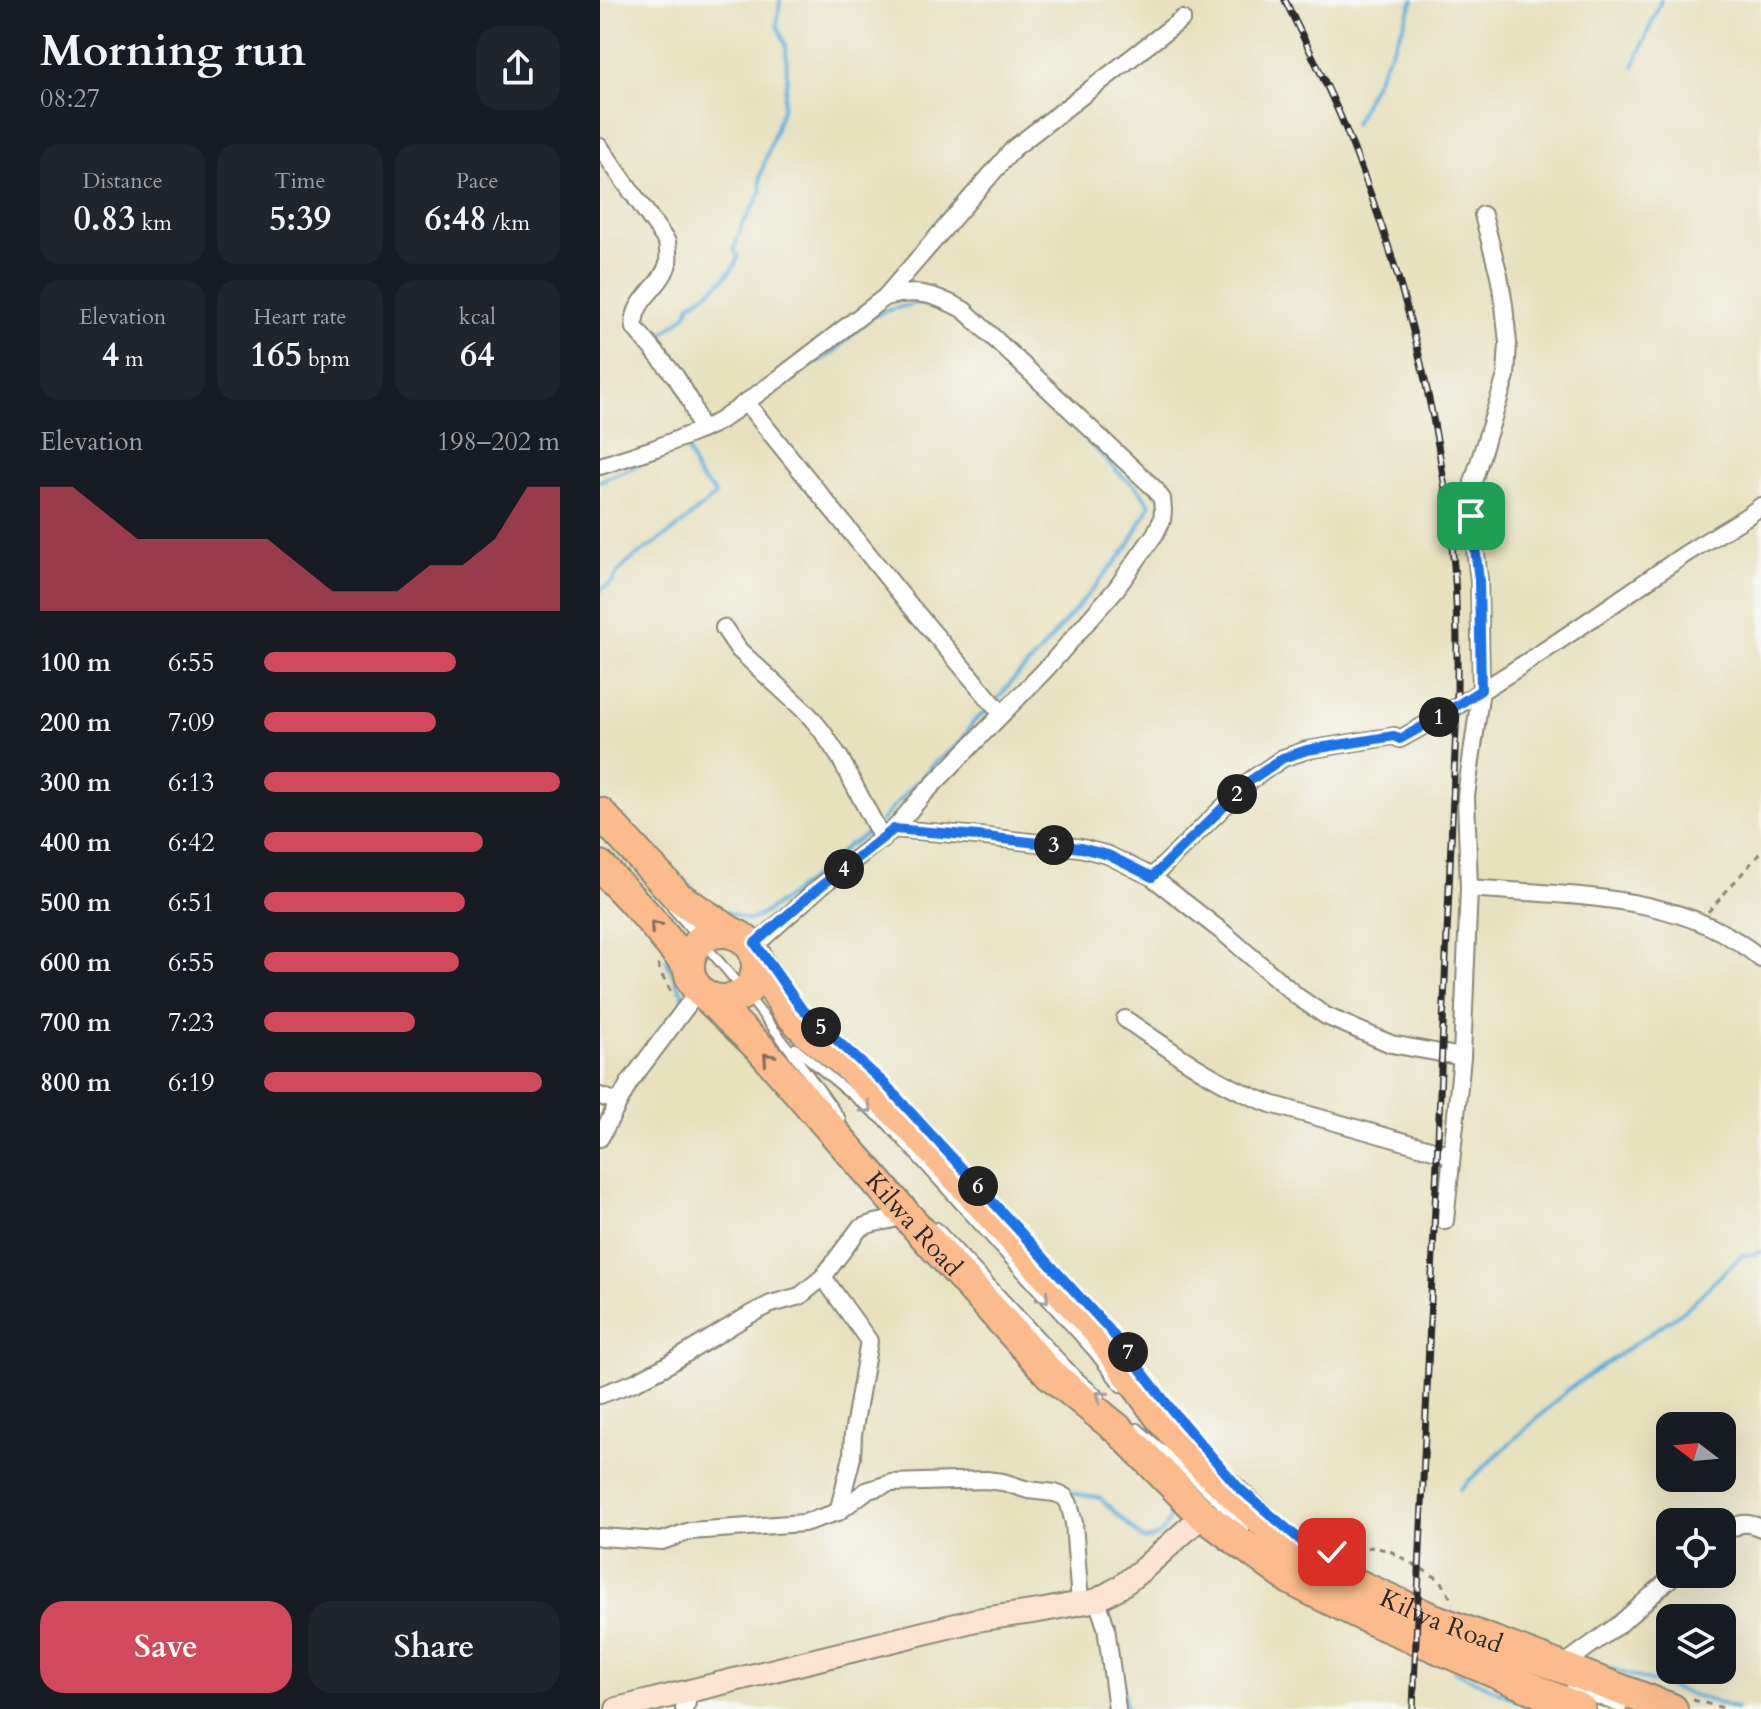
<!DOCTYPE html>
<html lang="en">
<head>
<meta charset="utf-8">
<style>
  body { margin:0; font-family:Cardo,serif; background:#20242c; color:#f1f3f6; height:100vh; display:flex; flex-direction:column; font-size:30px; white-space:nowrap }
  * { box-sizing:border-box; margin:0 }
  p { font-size:26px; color:#9ea1a6 }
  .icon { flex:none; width:44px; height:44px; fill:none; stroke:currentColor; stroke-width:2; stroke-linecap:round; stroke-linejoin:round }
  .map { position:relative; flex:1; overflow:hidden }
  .details { display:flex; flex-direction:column; background:#171b24; width:600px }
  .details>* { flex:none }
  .needle { width:52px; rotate:286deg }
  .fabs { position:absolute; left:1056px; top:1412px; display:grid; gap:16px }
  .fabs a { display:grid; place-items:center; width:80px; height:80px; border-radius:16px; background:#171b24; box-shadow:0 8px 32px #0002; font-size:40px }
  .pin { position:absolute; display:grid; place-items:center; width:68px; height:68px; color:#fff; margin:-34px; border-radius:16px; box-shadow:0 4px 12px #0006 }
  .km { position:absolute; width:40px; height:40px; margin:-20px; border-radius:50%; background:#222; color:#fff; font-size:22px; line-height:40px; text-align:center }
  .round { display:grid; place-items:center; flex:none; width:84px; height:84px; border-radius:24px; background:#20242c }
  .head { display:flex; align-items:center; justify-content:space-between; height:136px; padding:0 40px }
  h1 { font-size:44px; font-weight:700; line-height:60px }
  .figures { display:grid; grid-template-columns:repeat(3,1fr); gap:12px; height:136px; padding:8px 40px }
  .figures div { display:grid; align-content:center; border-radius:20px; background:#20242c; text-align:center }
  .figures b { font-size:34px; font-weight:700 }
  .figures small { font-size:22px; font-weight:400 }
  .figures p { font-size:22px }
  .chart { height:224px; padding:16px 40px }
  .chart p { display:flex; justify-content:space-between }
  .chart svg { width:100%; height:144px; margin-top:8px; fill:#d1495b; opacity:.7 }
  .primary-button { display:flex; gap:16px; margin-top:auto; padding:16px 40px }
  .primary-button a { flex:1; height:92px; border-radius:24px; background:#d1495b; color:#fff; font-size:32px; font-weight:700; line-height:92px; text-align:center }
  .primary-button a+a { background:#20242c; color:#f1f3f6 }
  ul { padding:0 40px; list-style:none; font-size:26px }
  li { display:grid; grid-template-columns:128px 96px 1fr; align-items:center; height:60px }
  li i { height:20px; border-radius:10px; background:#d1495b }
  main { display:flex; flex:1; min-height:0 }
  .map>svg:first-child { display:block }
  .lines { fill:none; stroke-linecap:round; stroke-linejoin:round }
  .stream { stroke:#63b0dc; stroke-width:4 }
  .lane-casing { stroke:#898674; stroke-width:12 }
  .street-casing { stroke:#898674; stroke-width:20 }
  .secondary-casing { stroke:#898674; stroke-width:26 }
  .highway-casing { stroke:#898674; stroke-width:34 }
  .path { stroke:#898674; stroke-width:3; stroke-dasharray:6 6; stroke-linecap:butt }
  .lane { stroke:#fff; stroke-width:8 }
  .street { stroke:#fff; stroke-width:16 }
  .secondary { stroke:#fde4d1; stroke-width:22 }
  .highway { stroke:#fbbb8c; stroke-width:30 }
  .rail-casing { stroke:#2b2b2b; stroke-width:7 }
  .rail { stroke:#f6f6f2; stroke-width:4; stroke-dasharray:12; stroke-linecap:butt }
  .oneway { stroke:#896c57 }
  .oneway2 { stroke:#a0a0a0 }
  .route-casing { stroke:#fff; stroke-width:16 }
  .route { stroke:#1a73e8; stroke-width:10 }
  .labels { text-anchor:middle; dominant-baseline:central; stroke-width:7; stroke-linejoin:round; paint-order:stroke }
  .street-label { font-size:26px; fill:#2b2b2b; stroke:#f6f6f2 }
</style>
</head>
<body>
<main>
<section class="details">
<div class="head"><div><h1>Morning run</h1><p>08:27</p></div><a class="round"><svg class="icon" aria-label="share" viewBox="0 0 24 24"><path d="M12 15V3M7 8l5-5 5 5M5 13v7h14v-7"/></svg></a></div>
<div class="figures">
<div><p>Distance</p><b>0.83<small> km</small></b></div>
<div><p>Time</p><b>5:39</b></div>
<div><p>Pace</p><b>6:48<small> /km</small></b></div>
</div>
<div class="figures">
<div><p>Elevation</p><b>4<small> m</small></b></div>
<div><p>Heart rate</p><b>165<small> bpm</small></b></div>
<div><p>kcal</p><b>64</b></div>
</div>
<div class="chart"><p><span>Elevation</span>198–202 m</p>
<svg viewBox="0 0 160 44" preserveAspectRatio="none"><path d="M0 44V6L10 6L20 14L30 22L40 22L50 22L60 22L70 22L80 30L90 38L100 38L110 38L120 30L130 30L140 22L150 6L160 6V44z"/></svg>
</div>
<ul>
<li><b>100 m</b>6:55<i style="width:65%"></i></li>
<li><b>200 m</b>7:09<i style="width:58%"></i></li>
<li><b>300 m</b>6:13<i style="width:100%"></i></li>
<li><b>400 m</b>6:42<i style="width:74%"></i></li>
<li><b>500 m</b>6:51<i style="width:68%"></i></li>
<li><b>600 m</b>6:55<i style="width:66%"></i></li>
<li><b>700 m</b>7:23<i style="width:51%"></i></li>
<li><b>800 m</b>6:19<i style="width:94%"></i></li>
</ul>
<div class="primary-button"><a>Save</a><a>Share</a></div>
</section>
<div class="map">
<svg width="1161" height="1709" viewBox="0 0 1161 1709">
  <rect width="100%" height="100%" fill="#f6f6f2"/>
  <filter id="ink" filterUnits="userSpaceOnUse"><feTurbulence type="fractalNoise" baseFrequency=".0125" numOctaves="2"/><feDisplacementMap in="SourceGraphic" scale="16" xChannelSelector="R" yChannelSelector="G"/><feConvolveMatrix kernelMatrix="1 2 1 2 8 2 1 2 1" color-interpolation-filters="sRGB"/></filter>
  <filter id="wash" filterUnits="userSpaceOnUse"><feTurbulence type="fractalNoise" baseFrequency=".006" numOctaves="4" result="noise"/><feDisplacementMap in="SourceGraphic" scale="32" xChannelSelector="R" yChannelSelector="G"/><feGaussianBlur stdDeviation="1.8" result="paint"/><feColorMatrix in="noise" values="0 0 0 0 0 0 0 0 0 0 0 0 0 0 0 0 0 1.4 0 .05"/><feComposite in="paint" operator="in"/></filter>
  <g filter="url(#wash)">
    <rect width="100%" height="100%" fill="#e7e1be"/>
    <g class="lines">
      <g class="stream">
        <path d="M1034,66L1061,0"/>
        <path d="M754,124L803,27L813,0"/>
        <path d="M355,314L392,347L417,377L469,422L522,476L539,489L550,505L527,548L434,659L413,680L397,700"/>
        <path d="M54,341L86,315L90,304C108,293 130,278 138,258L134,249L141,228L161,193L160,176L183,107L187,79L186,45L177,26L180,0"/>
        <path d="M203,370L233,353L267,320L282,312L316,303L337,306"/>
        <path d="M0,481L94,442L109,438L149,412"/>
        <path d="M0,590L12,583C19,564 53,545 70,533C85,522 100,508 115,496L114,492L98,476L86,446"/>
        <path d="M280,822L313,785L321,780C328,765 346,755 358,745C364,739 367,731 372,724C377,717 386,712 392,707"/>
        <path d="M77,874L100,895"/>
        <path d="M127,912L148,920L158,917L182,901L223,869L248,845L258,840L274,828"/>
        <path d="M66,960L84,997L82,999"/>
        <path d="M15,1087L36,1060"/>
        <path d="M860,1489L970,1388L1086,1309L1141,1256L1161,1252"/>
        <path d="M470,1493L500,1498L544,1540C566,1538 568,1521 575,1504"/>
        <path d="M597,1532L617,1544"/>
        <path d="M905,1627L947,1646"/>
        <path d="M996,1664L1137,1709"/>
        <path d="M854,1671L935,1709"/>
        <path d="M520,1672L527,1709"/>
      </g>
    </g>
  </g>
  <g filter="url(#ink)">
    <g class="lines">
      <g class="lane-casing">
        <g id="lane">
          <path d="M72,908C133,974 188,1045 241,1119"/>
          <path d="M195,1048L286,1123L494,1353L520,1387"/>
          <path d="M337,1227L476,1375L500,1396"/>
          <path d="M538,1428L581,1466L645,1528"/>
          <path d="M970,1689L1022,1709"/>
        </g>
      </g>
      <g class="street-casing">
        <g id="street">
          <path d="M0,147L67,242C68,249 69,256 68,263C63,287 30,301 35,328L76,377L91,402L101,430"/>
          <path d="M144,403L152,410L303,597L402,714"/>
          <path d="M0,466L56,448L101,430L120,421L177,380L285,297L414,148L582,19"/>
          <path d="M124,628L139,650L208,714L222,731L240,758L283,840"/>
          <path d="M294,829L378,836L481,848L508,855L552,877L625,934L698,997L726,1016L791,1044L862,1057"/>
          <path d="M552,877L651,780L683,758L707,750L794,736L800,739C897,685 988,622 1078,559C1105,540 1136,526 1161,506"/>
          <path d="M869,888C965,896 1085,892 1161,959"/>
          <path d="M149,945L162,939L221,886L294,829L322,796L447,668L516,589L555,534L562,520L563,510L562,499L555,489L364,310C334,294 319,289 285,297"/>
          <path d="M525,1019C572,1051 617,1085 671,1104L851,1155"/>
          <path d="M0,1096L18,1102"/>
          <path d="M0,1138L29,1083L99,990"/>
          <path d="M845,1221L862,1057L869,888L866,796L881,690L879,580L871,516L873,482L906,376L908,343L904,305L899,275L883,215"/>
          <path d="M223,1277L269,1341L253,1434L252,1457L238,1512"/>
          <path d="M0,1395L35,1382L64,1367L149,1315L171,1304L200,1296L223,1277L259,1229C273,1220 291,1223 305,1214"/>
          <path d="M1122,1534C1138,1524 1143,1520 1161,1528"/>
          <path d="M0,1537L62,1541L90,1531L204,1523L238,1512L266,1491L291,1483L386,1480L403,1482L428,1490L455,1493L465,1497L469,1504L474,1523L480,1603"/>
          <path d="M497,1600L506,1627L517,1709"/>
          <path d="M963,1667L970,1660L1021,1623L1075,1574"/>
          <path d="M84,1709L87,1703L86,1692"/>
        </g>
      </g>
      <g class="secondary-casing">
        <path id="secondary" d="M17,1709L376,1620L439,1611L497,1600L520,1587L543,1569L603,1515"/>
      </g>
      <g class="highway-casing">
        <g id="highway">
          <path d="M0,813L78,897L134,934"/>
          <path d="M0,866L47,916L89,967"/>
          <circle cx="123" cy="966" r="34"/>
          <path id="s1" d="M156,959L187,1010L209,1034L247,1064L313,1129L497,1330L557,1413L593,1456L680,1537L709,1559L745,1579L828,1617L1072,1709"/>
          <path id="s2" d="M105,995L161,1049L305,1214L450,1374L520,1431L603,1515L690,1579L715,1592L768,1618L980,1709"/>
        </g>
      </g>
      <g class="path">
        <path d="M1108,912L1161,852"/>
        <path d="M58,964L60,972L74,997"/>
        <path d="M743,1551L773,1547L790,1551L841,1580L853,1603"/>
        <path d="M1093,1700L1127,1709"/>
      </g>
      <use href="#lane" class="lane"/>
      <use href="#street" class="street"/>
      <use href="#secondary" class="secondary"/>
      <use href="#highway" class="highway"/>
      <g class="rail-casing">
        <path id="rail" d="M685,0C706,44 729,87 747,132C803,271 841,417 854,566C858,612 857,659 857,706L813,1709"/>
      </g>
      <use href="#rail" class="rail"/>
    </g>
    <defs><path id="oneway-chevron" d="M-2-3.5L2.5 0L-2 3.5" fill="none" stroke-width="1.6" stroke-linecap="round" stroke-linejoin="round" transform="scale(2)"/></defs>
    <g class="oneway">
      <use href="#oneway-chevron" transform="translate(55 926) rotate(-130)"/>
      <use href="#oneway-chevron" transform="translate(168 1058) rotate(-132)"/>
    </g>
    <g class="oneway2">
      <use href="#oneway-chevron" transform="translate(267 1108) rotate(39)"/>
      <use href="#oneway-chevron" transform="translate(444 1298) rotate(48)"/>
      <use href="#oneway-chevron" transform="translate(501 1396) rotate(-139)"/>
    </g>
  </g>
  <g class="lines" filter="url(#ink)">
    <g class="route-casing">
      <path id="route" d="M732,1552L719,1551L705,1544L639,1488L575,1414L509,1329L285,1084L201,1008L155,943L221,886L294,829L378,836L481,848L508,855L552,877L651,780L683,758L707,750L794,736L800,739L836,719L881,690L879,580L871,516"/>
    </g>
    <use href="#route" class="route"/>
  </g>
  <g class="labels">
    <g class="street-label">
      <text stroke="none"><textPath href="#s2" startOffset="310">Kilwa Road</textPath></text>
      <text stroke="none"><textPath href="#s1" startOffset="966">Kilwa Road</textPath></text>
    </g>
  </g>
</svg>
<div class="fabs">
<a><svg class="needle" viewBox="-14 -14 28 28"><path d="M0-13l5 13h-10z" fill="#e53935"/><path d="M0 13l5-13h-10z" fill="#9ea1a6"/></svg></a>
<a><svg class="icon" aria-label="locate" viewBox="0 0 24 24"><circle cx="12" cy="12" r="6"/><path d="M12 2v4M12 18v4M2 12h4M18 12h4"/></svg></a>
<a><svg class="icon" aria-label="layers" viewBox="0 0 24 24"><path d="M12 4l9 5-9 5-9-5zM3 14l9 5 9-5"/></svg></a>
</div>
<div class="pin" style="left:871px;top:516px;background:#1e9e55"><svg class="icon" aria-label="arrive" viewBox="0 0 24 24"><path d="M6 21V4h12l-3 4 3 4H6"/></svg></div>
<div class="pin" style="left:732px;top:1552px;background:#d93025"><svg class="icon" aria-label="check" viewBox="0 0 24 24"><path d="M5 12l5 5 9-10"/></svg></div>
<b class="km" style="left:839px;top:717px">1</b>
<b class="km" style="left:637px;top:794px">2</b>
<b class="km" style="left:454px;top:845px">3</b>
<b class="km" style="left:244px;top:869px">4</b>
<b class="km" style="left:221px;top:1027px">5</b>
<b class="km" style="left:378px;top:1186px">6</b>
<b class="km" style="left:528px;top:1352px">7</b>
</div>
</main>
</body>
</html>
